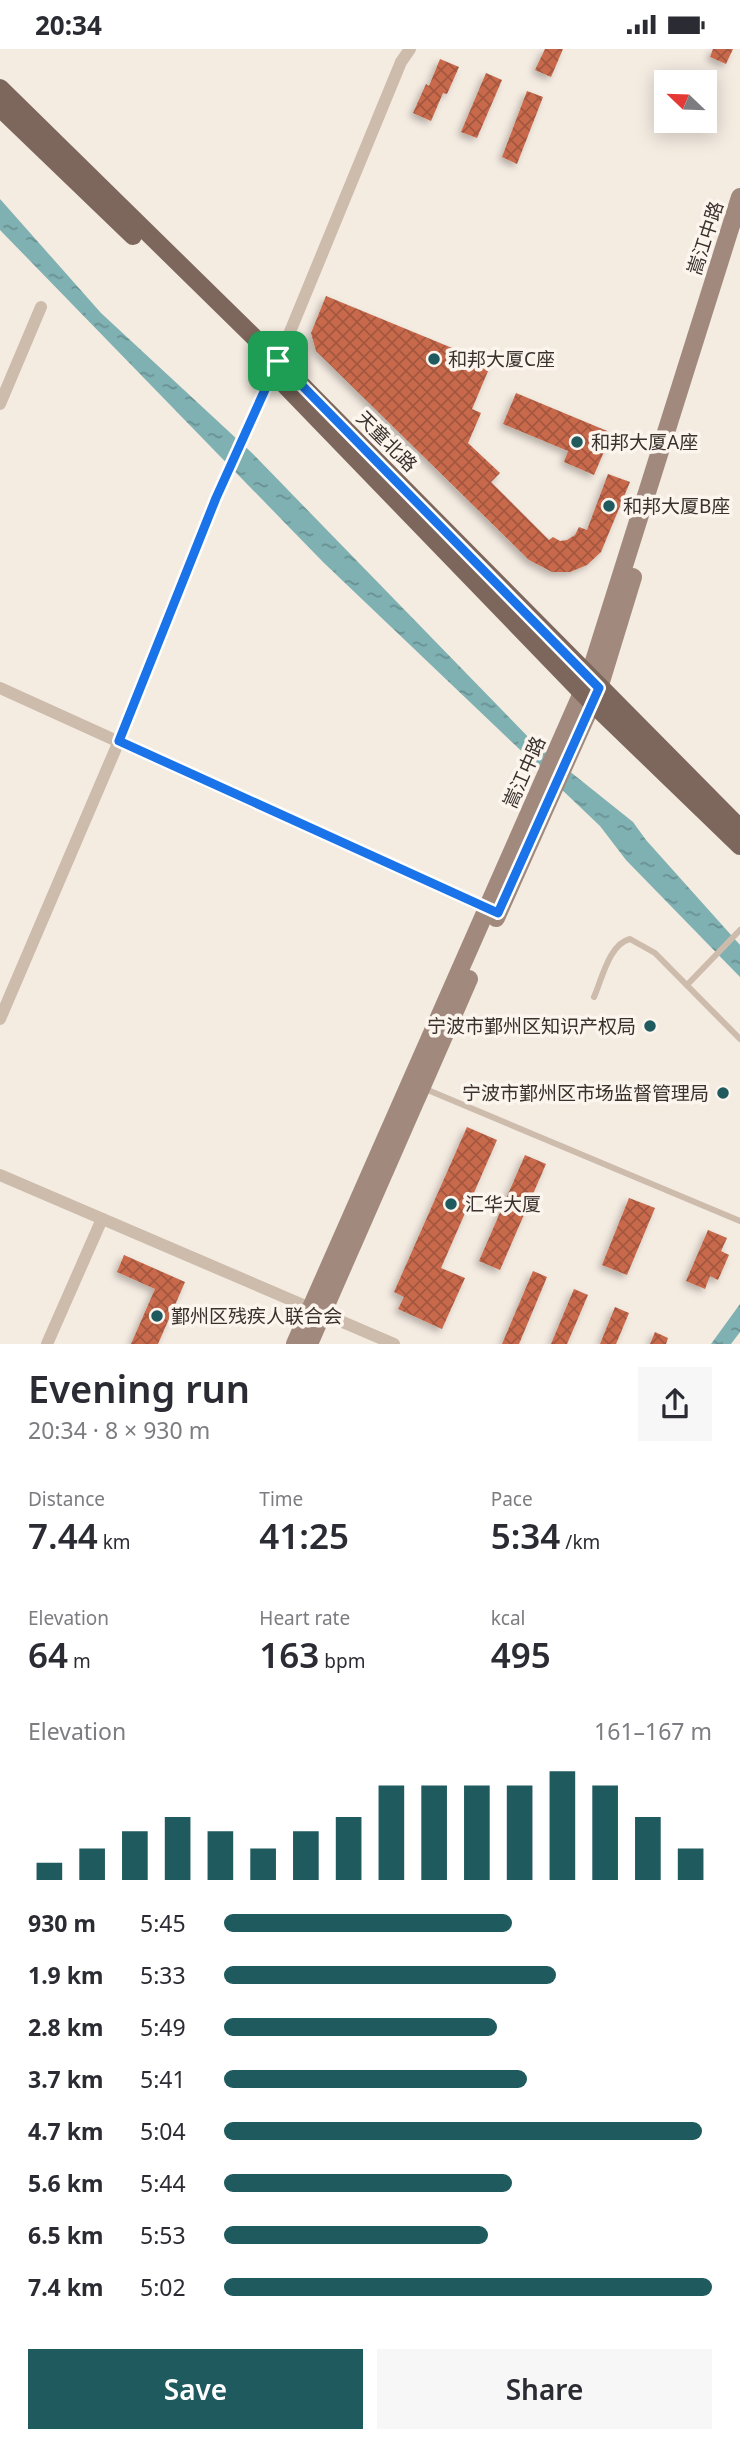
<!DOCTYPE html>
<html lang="en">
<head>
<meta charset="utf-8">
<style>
  body { margin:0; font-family:"Noto Sans","Noto Sans SC",sans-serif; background:#f7f7f7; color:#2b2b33; height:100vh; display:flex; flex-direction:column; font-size:26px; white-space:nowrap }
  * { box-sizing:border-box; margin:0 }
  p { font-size:23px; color:#7c7c81 }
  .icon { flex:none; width:38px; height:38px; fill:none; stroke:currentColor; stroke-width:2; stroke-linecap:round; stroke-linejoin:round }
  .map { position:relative; height:1295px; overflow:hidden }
  .side { display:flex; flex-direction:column; background:#fff; flex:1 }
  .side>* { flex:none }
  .needle { width:46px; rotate:293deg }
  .buttons { position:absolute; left:654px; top:21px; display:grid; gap:14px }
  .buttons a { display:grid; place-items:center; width:63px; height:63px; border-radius:0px; background:#fff; box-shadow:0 4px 18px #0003; font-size:35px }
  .pin { position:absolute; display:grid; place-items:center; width:60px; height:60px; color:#fff; margin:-30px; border-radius:14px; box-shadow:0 4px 10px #0006 }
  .round { display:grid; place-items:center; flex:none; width:74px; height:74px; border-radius:0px; background:#f7f7f7 }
  .head { display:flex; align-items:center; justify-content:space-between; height:119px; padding:0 28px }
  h1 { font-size:38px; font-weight:600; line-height:52px }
  .stats { display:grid; grid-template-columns:repeat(3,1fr); gap:10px; height:119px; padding:7px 28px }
  .stats div { display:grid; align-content:center }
  .stats b { font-size:35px; font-weight:600 }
  .stats small { font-size:19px; font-weight:400 }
  .stats p { font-size:19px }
  .chart { height:196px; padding:14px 28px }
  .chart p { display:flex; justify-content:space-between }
  .chart svg { width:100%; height:126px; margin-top:7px; stroke:#1f5a5e; stroke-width:6 }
  .cta { display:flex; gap:14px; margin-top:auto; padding:14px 28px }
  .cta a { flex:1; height:80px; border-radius:0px; background:#1f5a5e; color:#fff; font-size:28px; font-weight:600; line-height:80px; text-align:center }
  .cta a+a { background:#f7f7f7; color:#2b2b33 }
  ul { padding:0 28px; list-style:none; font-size:23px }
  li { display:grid; grid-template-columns:112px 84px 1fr; align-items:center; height:52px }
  li i { height:18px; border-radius:9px; background:#1f5a5e }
  .status { display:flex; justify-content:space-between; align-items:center; height:49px; padding:0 35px; background:#fff; direction:ltr }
  .status svg { height:19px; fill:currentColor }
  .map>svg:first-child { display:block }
  .water { fill:url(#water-ripples) }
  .building { fill:url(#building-cross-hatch); filter:url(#shadow) }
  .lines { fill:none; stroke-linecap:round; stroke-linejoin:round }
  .service { stroke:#cdbbac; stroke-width:6 }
  .minor { stroke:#cdbbac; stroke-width:12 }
  .secondary { stroke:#a18a7d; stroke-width:18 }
  .primary { stroke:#7d675c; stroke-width:18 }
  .route-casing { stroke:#fff; stroke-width:14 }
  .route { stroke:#1a73e8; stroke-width:9 }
  .poi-dot { fill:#1f5a5e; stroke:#fbf5ee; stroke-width:2.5 }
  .labels { text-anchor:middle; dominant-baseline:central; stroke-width:7; stroke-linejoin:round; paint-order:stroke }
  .street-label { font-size:19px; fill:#3b302b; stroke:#fbf5ee }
  .poi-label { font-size:19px; fill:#3b302b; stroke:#fbf5ee; text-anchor:start }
</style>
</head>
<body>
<div class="status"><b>20:34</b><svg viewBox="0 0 49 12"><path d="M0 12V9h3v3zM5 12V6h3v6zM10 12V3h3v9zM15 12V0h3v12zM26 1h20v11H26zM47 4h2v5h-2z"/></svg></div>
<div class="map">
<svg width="740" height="1295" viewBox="0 0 740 1295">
  <defs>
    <pattern id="water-ripples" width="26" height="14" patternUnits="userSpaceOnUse" patternTransform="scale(1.75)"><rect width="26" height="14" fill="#7fb0b2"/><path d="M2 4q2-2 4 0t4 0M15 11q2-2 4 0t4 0" fill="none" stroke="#699091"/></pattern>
    <pattern id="building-cross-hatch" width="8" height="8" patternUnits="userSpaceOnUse" patternTransform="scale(1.75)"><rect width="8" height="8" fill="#c8694b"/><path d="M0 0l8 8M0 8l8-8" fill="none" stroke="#a4573f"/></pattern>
    <filter id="shadow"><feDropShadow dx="-3.5" dy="3.5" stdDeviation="3.5" flood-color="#0004"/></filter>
  </defs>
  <rect width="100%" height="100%" fill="#f4ebe1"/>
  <g class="water">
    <path d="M0,150L101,264L252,404L533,693L633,773L646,791L740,896V928L626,811L600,777L323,513L0,181Z"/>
    <path d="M740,1255V1283L731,1295H711Z"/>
  </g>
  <g class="building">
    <path d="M545,0H563L551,28L535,21Z"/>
    <path d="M713,0H733L726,15L710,8Z"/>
    <path d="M440,10L459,18L447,45L443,44L431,72L413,64L426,35L429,37Z"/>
    <path d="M486,24L502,31L477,89L461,83Z"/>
    <path d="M527,42L543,48L517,115L502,108Z"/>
    <path d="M326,247L491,315L472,360L481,364L468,394L500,424L491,433L549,491L553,488L560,492L567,491L575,486L579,478L587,481L608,425L630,433L601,503L587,516L570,523H552L529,511L316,302L311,284Z"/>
    <path d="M516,344L612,384L594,426L564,413L568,402L503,375Z"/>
    <path d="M467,1078L497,1091L441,1219L465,1229L442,1280L398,1260L404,1248L394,1243Z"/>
    <path d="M525,1106L546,1115L500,1221L479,1212Z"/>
    <path d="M629,1149L655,1159L627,1226L602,1216Z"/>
    <path d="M708,1181L727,1189L721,1202L729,1206L718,1231L710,1227L705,1240L686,1232Z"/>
    <path d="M124,1206L185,1233L158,1295H131L155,1240L117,1223Z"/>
    <path d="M533,1222L547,1228L519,1295H502Z"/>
    <path d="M574,1240L588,1246L567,1295H551Z"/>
    <path d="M615,1258L629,1264L616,1295H600Z"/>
    <path d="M655,1283L668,1289L666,1295H650Z"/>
  </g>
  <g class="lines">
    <g class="service">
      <path d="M687,936L740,881"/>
      <path d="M594,948C602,930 609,895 630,890L655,904L740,990"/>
      <path d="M423,1039L740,1172"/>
    </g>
    <g class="minor">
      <path d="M0,355L41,258"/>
      <path d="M0,639L494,863"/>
      <path d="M0,970L119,692L216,449L278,312L401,13L410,0"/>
      <path d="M0,1126L394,1295"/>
      <path d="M47,1295L102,1170"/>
    </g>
    <g class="secondary">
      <path d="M496,869L599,639L633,528"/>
      <path d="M295,1295L589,628L740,148"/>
      <path d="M309,1295L469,930"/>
    </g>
    <g class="primary">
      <path d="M0,39L265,299L740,779"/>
      <path d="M0,59L133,187"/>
      <path d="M276,327L592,654L740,797"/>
    </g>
  </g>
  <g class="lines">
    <g class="route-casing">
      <path id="route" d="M278,312L599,639L498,864L119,692L216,449Z"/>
    </g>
    <use href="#route" class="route"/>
  </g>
  <g class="poi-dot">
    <circle cx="434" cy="310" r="7"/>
    <circle cx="577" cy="393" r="7"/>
    <circle cx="609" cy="457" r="7"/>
    <circle cx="650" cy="977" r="7"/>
    <circle cx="723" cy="1044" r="7"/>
    <circle cx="451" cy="1155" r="7"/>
    <circle cx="157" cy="1267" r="7"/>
  </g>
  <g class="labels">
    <g class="street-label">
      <text transform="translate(705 189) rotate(-72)">嵩江中路</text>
      <text transform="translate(387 392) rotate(45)">天童北路</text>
      <text transform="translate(524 723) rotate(-66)">嵩江中路</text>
    </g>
    <g class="poi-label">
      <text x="448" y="310">和邦大厦C座</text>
      <text x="591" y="393">和邦大厦A座</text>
      <text x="623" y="457">和邦大厦B座</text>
      <text x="636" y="977" text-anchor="end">宁波市鄞州区知识产权局</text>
      <text x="709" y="1044" text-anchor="end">宁波市鄞州区市场监督管理局</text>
      <text x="465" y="1155">汇华大厦</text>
      <text x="171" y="1267">鄞州区残疾人联合会</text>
    </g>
  </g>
</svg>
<div class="buttons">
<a><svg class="needle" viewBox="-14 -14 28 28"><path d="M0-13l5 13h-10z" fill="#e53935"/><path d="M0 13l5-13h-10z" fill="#7c7c81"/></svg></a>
</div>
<div class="pin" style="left:278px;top:312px;background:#1e9e55"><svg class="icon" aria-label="arrive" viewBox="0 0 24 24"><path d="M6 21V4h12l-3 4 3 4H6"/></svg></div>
</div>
<section class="side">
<div class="head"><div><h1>Evening run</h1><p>20:34 · 8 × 930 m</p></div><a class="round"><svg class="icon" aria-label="share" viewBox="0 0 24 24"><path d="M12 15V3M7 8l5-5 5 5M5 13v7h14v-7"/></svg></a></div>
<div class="stats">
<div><p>Distance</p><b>7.44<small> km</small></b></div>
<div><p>Time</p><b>41:25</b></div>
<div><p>Pace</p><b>5:34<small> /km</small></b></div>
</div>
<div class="stats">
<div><p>Elevation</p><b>64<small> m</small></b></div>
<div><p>Heart rate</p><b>163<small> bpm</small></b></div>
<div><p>kcal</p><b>495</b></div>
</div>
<div class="chart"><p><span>Elevation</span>161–167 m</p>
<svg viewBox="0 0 160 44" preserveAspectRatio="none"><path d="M5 44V38M15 44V33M25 44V27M35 44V22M45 44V27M55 44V33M65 44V27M75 44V22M85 44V11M95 44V11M105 44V11M115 44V11M125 44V6M135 44V11M145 44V22M155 44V33"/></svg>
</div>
<ul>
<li><b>930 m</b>5:45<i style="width:59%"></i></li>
<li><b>1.9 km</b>5:33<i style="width:68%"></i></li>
<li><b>2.8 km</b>5:49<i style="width:56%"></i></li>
<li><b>3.7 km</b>5:41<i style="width:62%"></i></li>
<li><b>4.7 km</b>5:04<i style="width:98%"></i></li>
<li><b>5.6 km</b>5:44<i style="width:59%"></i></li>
<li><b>6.5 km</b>5:53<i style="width:54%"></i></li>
<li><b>7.4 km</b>5:02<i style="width:100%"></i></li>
</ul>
<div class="cta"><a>Save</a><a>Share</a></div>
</section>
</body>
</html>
